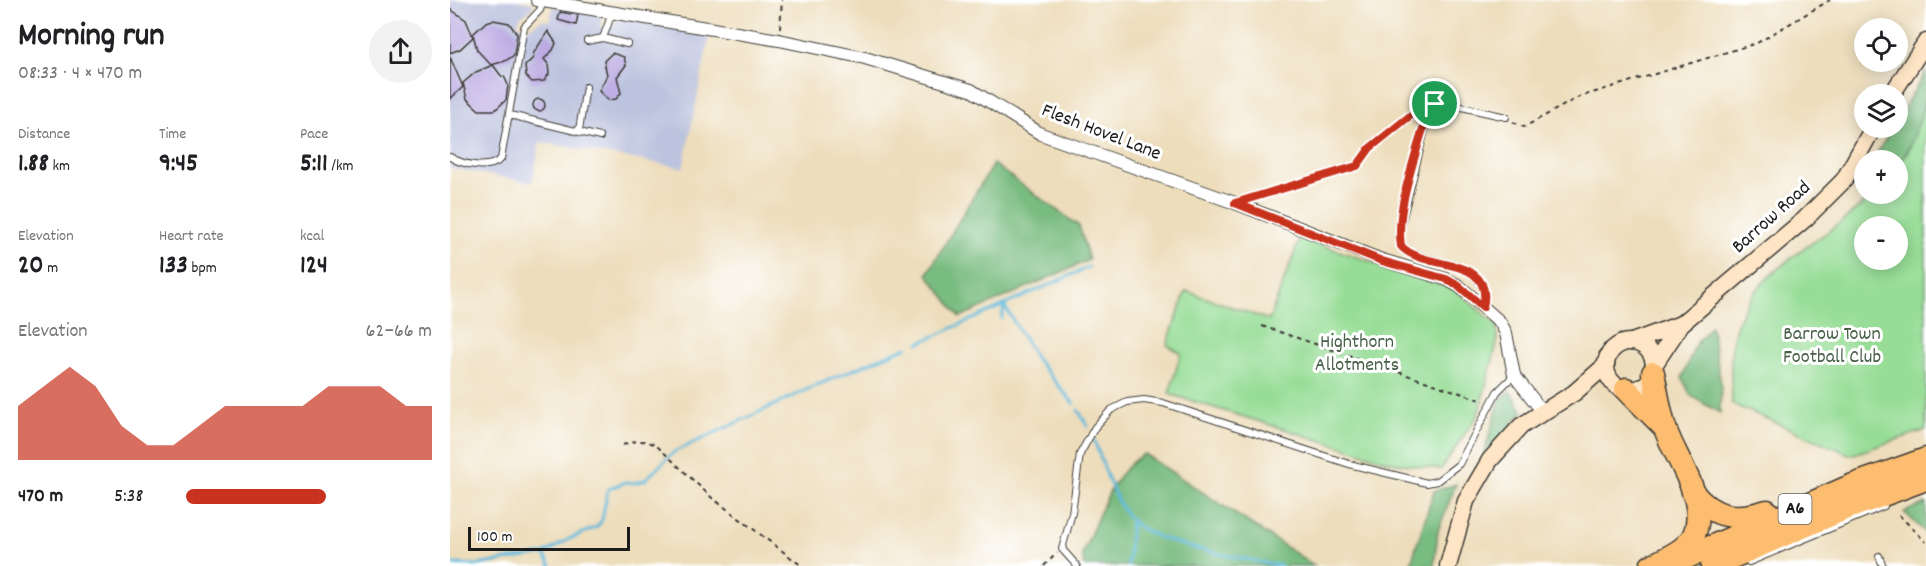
<!DOCTYPE html>
<html lang="en">
<head>
<meta charset="utf-8">
<style>
  body { margin:0; font-family:Dekko,sans-serif; background:#f2f2f2; color:#202124; height:100vh; display:flex; flex-direction:column; font-size:22px; white-space:nowrap }
  * { box-sizing:border-box; margin:0 }
  p { font-size:20px; color:#757577 }
  .icon { flex:none; width:33px; height:33px; fill:none; stroke:currentColor; stroke-width:2; stroke-linecap:round; stroke-linejoin:round }
  .map { position:relative; flex:1; overflow:hidden }
  .panel { display:flex; flex-direction:column; background:#fff; width:450px }
  .panel>* { flex:none }
  .controls { position:absolute; left:1404px; top:18px; display:grid; gap:12px }
  .controls a { display:grid; place-items:center; width:54px; height:54px; border-radius:50%; background:#fff; box-shadow:0 3px 15px #0003; font-size:30px }
  .scale { position:absolute; left:18px; bottom:15px; width:162px; box-sizing:border-box; padding-left:6px; border:3px solid #1c1c1c; border-top:0; font-size:16px; line-height:21px; white-space:nowrap; color:#1c1c1c; -webkit-text-stroke:4px #fff; paint-order:stroke }
  .pin { position:absolute; display:grid; place-items:center; width:51px; height:51px; color:#fff; margin:-26px; border:3px solid #fff; border-radius:50%; box-shadow:0 2px 6px #0007 }
  .round { display:grid; place-items:center; flex:none; width:63px; height:63px; border-radius:32px; background:#f2f2f2 }
  .overview { display:flex; align-items:center; justify-content:space-between; height:102px; padding:0 18px }
  h1 { font-size:33px; font-weight:700; line-height:45px }
  .stats { display:grid; grid-template-columns:repeat(3,1fr); gap:9px; height:102px; padding:6px 18px }
  .stats div { display:grid; align-content:center }
  .stats b { font-size:26px; font-weight:700 }
  .stats small { font-size:16px; font-weight:400 }
  .stats p { font-size:16px }
  .chart { height:168px; padding:12px 18px }
  .chart p { display:flex; justify-content:space-between }
  .chart svg { width:100%; height:108px; margin-top:6px; fill:#c8321e; opacity:.7 }
  ul { padding:0 18px; list-style:none; font-size:20px }
  li { display:grid; grid-template-columns:96px 72px 1fr; align-items:center; height:45px }
  li i { height:15px; border-radius:8px; background:#c8321e }
  main { display:flex; flex:1; min-height:0 }
  .map>svg:first-child { display:block }
  .industrial { fill:#bcc3de }
  .green { fill:#97dd97; stroke:#5a7c5a; stroke-width:1.5; fill-rule:evenodd }
  .forest { fill:#79bc80; stroke:#4a6c4e; stroke-width:1.5 }
  .lines { fill:none; stroke-linecap:round; stroke-linejoin:round }
  .stream { stroke:#5db9db; stroke-width:3 }
  .building { fill:#baa9e2 }
  .lane-casing { stroke:#3b3934; stroke-width:8 }
  .street-casing { stroke:#3b3934; stroke-width:14 }
  .secondary-casing { stroke:#3b3934; stroke-width:19 }
  .highway-casing { stroke:#3b3934; stroke-width:25 }
  .path { stroke:#3b3934; stroke-width:2; stroke-dasharray:4.5 4.5; stroke-linecap:butt }
  .lane { stroke:#fff; stroke-width:6 }
  .street { stroke:#fff; stroke-width:12 }
  .secondary { stroke:#fee5c5; stroke-width:16 }
  .highway { stroke:#fcbd6f; stroke-width:22 }
  .route-casing { stroke:#fff; stroke-width:12 }
  .route { stroke:#c8321e; stroke-width:8 }
  .labels { text-anchor:middle; dominant-baseline:central; stroke-width:6; stroke-linejoin:round; paint-order:stroke }
  .shield { fill:#fff; stroke:#606060; stroke-width:1.5 }
  .shield-label { font-size:18px; font-weight:bold; fill:#1c1c1c }
  .street-label { font-size:20px; fill:#1c1c1c; stroke:#fff }
  .park-label { font-size:20px; fill:#476047; stroke:#fff }
</style>
</head>
<body>
<main>
<section class="panel">
<div class="overview"><div><h1>Morning run</h1><p>08:33 · 4 × 470 m</p></div><a class="round"><svg class="icon" aria-label="share" viewBox="0 0 24 24"><path d="M12 15V3M7 8l5-5 5 5M5 13v7h14v-7"/></svg></a></div>
<div class="stats">
<div><p>Distance</p><b>1.88<small> km</small></b></div>
<div><p>Time</p><b>9:45</b></div>
<div><p>Pace</p><b>5:11<small> /km</small></b></div>
</div>
<div class="stats">
<div><p>Elevation</p><b>20<small> m</small></b></div>
<div><p>Heart rate</p><b>133<small> bpm</small></b></div>
<div><p>kcal</p><b>124</b></div>
</div>
<div class="chart"><p><span>Elevation</span>62–66 m</p>
<svg viewBox="0 0 160 44" preserveAspectRatio="none"><path d="M0 44V22L10 14L20 6L30 14L40 30L50 38L60 38L70 30L80 22L90 22L100 22L110 22L120 14L130 14L140 14L150 22L160 22V44z"/></svg>
</div>
<ul>
<li><b>470 m</b>5:38<i style="width:57%"></i></li>
</ul>
</section>
<div class="map">
<svg width="1476" height="566" viewBox="0 0 1476 566">
  <rect width="100%" height="100%" fill="#fff"/>
  <filter id="ink" filterUnits="userSpaceOnUse"><feTurbulence type="fractalNoise" baseFrequency=".0167" numOctaves="2"/><feDisplacementMap in="SourceGraphic" scale="12" xChannelSelector="R" yChannelSelector="G"/><feConvolveMatrix kernelMatrix="1 2 1 2 8 2 1 2 1" color-interpolation-filters="sRGB"/></filter>
  <filter id="wash" filterUnits="userSpaceOnUse"><feTurbulence type="fractalNoise" baseFrequency=".008" numOctaves="4" result="noise"/><feDisplacementMap in="SourceGraphic" scale="24" xChannelSelector="R" yChannelSelector="G"/><feGaussianBlur stdDeviation="1.35" result="paint"/><feColorMatrix in="noise" values="0 0 0 0 0 0 0 0 0 0 0 0 0 0 0 0 0 1.4 0 .05"/><feComposite in="paint" operator="in"/></filter>
  <g filter="url(#wash)">
    <rect width="100%" height="100%" fill="#edddbb"/>
    <path class="industrial" d="M0,0H65L83,3L82,9L70,17L68,25L78,28L92,20L100,21L103,6L152,15L150,27L160,28L170,18L260,33L233,168L90,142L82,183L0,168Z"/>
    <g class="green">
      <path d="M1476,99V430L1401,455L1282,404C1282,383 1279,360 1283,340C1295,268 1379,243 1422,194H1448V166L1459,150ZM1414,226H1448V260H1414Z"/>
      <path d="M850,238L1005,290L1047,325V344L1028,415L991,469L945,463L719,394L731,353L717,345L736,291L819,320Z"/>
    </g>
    <g class="forest">
      <path d="M1476,71C1476,106 1468,137 1448,166V160H1423L1442,128H1448V118Z"/>
      <path d="M543,164L629,226L639,260L510,317L477,274Z"/>
      <path d="M1261,326L1271,384L1270,413L1241,396L1232,378L1246,344Z"/>
      <path d="M1060,391L1073,412L1034,454L1050,399Z"/>
      <path d="M694,454L865,566H634L632,554C648,521 660,472 694,454Z"/>
      <path d="M1006,484L988,531L984,566H960L984,491Z"/>
      <path d="M1476,503V533L1454,512Z"/>
    </g>
    <g class="lines">
      <g class="stream">
        <path d="M552,318L554,305L586,359L624,404"/>
        <path d="M469,343L639,267"/>
        <path d="M628,410L638,427"/>
        <path d="M644,440C653,463 664,503 681,520C704,546 795,558 831,566"/>
        <path d="M94,554L101,566"/>
        <path d="M0,564L27,565L94,554L119,539L147,527L152,520L158,489L175,482L185,483L195,480L224,452L367,385L457,347"/>
        <path d="M678,566L681,520"/>
      </g>
    </g>
    <g id="blocks">
      <g class="building">
        <path d="M0,9L16,20L23,37L10,49L0,53Z"/>
        <path d="M110,12L128,15L126,25L108,20Z"/>
        <path d="M43,20L59,23L67,34L64,55L55,61L41,65L27,50L23,34L36,22Z"/>
        <path d="M98,31L106,43L103,50L94,59L98,64L99,74L94,81L82,82L76,76L75,66L84,57L83,54Z"/>
        <path d="M162,53L174,57L176,65L167,77L171,93L166,99L158,100L149,91L157,75L154,61Z"/>
        <path d="M0,57L13,87L0,99Z"/>
        <path d="M43,65L52,77L54,76L58,85L56,100L45,110H29L17,99L13,83L26,72Z"/>
        <circle cx="89" cy="105" r="6"/>
      </g>
    </g>
  </g>
  <g filter="url(#ink)">
    <use href="#blocks" fill-opacity="0" stroke="#3b3934" stroke-width="1.5"/>
    <g class="lines">
      <g class="lane-casing">
        <g id="lane">
          <path d="M153,38L162,13"/>
          <path d="M137,41L153,38L177,44"/>
          <path d="M60,115L150,137"/>
          <path d="M129,130L136,87"/>
          <path d="M0,157C13,165 39,170 51,159L74,27L90,10L93,2"/>
          <path d="M1033,307C1043,262 984,265 956,251L951,246L949,233L980,110L985,104L994,103L1056,117"/>
          <path d="M1429,556L1433,566"/>
          <path d="M1299,562L1434,506"/>
          <path d="M627,566L612,549L622,513L630,454L645,427L661,410L677,402L694,400L713,403L899,464L977,483L987,481L1009,464L1047,392L1064,375"/>
        </g>
      </g>
      <g class="street-casing">
        <path id="street" d="M87,0L329,40L415,58L521,90L591,134L785,203L932,260L996,279L1009,286L1050,322L1056,333L1064,375L1092,411"/>
      </g>
      <g class="secondary-casing">
        <g id="secondary">
          <path d="M1442,94L1476,42"/>
          <path d="M1182,342L1231,324"/>
          <circle cx="1180" cy="366" r="24"/>
          <path d="M1204,365L1231,324L1355,219L1394,180L1423,128"/>
          <path d="M998,566L1016,501L1040,460L1071,426L1124,393L1156,365"/>
        </g>
      </g>
      <g class="highway-casing">
        <g id="highway">
          <path d="M1176,389L1215,428"/>
          <path d="M1243,493C1264,518 1286,521 1317,511"/>
          <path d="M1201,566C1218,557 1241,549 1246,529C1255,494 1225,459 1215,428C1209,410 1207,391 1203,373"/>
          <path d="M1217,566L1403,485L1476,459"/>
          <path d="M1262,566L1390,511L1476,479"/>
        </g>
      </g>
      <g class="path">
        <path d="M330,28L332,0"/>
        <path d="M1063,122L1074,127L1129,97L1307,43L1380,0"/>
        <path d="M802,198L907,166L920,148L961,115L971,111"/>
        <path d="M812,326L1034,401"/>
        <path d="M1149,354L1154,345L1171,334"/>
        <path d="M173,445C185,440 196,439 207,446L261,497L352,566"/>
        <path d="M1449,515L1476,542"/>
        <path d="M594,566L607,553"/>
      </g>
      <use href="#lane" class="lane"/>
      <use href="#street" class="street"/>
      <use href="#secondary" class="secondary"/>
      <use href="#highway" class="highway"/>
    </g>
  </g>
  <g class="lines" filter="url(#ink)">
    <g class="route-casing">
      <path id="route" d="M985,104L977,115C967,152 945,209 951,246C974,272 1045,254 1033,307L1009,286L996,279L932,261L785,203L907,166L920,148L961,115Z"/>
    </g>
    <use href="#route" class="route"/>
  </g>
  <g class="labels">
    <rect class="shield" x="1328.5" y="494" width="33" height="30" rx="4.5"/>
    <g class="shield-label">
      <text x="1345" y="509">A6</text>
    </g>
    <g class="street-label">
      <text transform="translate(651 133) rotate(21)">Flesh Hovel Lane</text>
      <text transform="translate(1322 218) rotate(-42)">Barrow Road</text>
    </g>
    <g class="park-label">
      <text x="1382" y="335">Barrow Town<tspan x="1382" dy="23">Football Club</tspan></text>
      <text x="907" y="343">Highthorn<tspan x="907" dy="23">Allotments</tspan></text>
    </g>
  </g>
</svg>
<div class="controls">
<a><svg class="icon" aria-label="locate" viewBox="0 0 24 24"><circle cx="12" cy="12" r="6"/><path d="M12 2v4M12 18v4M2 12h4M18 12h4"/></svg></a>
<a><svg class="icon" aria-label="layers" viewBox="0 0 24 24"><path d="M12 4l9 5-9 5-9-5zM3 14l9 5 9-5"/></svg></a>
<a>+</a>
<a>−</a>
</div>
<div class="scale">100 m</div>
<div class="pin" style="left:985px;top:104px;background:#1e9e55"><svg class="icon" aria-label="arrive" viewBox="0 0 24 24"><path d="M6 21V4h12l-3 4 3 4H6"/></svg></div>
</div>
</main>
</body>
</html>
